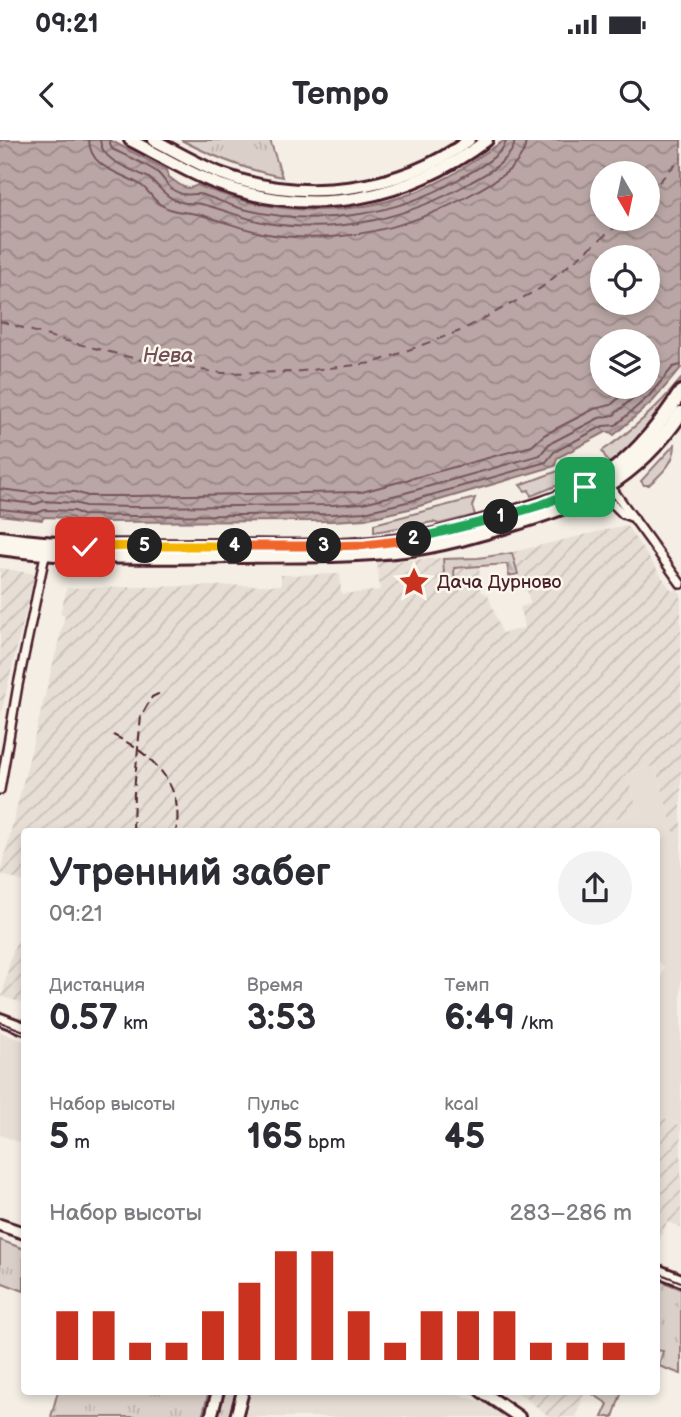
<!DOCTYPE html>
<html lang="ru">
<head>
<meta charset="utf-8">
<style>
  body { margin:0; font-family:"Balsamiq Sans",sans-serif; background:#f2f2f3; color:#2b2b33; height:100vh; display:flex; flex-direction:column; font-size:26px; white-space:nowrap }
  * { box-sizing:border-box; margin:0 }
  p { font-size:23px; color:#7c7c81 }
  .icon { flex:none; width:38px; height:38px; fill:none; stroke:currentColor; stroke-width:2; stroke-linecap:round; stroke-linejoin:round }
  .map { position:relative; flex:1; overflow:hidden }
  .side { position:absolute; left:21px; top:688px; width:639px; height:567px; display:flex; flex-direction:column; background:#fff; border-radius:7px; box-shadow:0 4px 10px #0003 }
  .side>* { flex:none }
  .needle { width:46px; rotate:171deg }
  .tools { position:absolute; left:590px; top:21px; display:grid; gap:14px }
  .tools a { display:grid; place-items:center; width:70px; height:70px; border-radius:50%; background:#fff; box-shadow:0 4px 10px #0003; font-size:35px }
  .pin { position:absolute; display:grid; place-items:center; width:60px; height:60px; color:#fff; margin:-30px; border-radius:14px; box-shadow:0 4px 10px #0006 }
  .km { position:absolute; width:35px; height:35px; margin:-18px; border-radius:50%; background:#222; color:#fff; font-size:19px; line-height:35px; text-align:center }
  .round { display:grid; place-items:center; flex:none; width:74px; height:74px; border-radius:37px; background:#f2f2f3 }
  .head { display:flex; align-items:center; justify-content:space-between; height:119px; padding:0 28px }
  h1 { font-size:38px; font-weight:600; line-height:52px }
  .metrics { display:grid; grid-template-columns:repeat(3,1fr); gap:10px; height:119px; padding:7px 28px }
  .metrics div { display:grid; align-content:center }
  .metrics b { font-size:35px; font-weight:600 }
  .metrics small { font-size:19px; font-weight:400 }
  .metrics p { font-size:19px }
  .chart { height:196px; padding:14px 28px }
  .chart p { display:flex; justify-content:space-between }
  .chart svg { width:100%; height:126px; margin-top:7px; stroke:#c8321e; stroke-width:6 }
  .status { display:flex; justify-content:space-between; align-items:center; height:49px; padding:0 35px; background:#fff; direction:ltr }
  .status svg { height:19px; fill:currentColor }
  header { display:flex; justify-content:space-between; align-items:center; height:91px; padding:0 28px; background:#fff; font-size:32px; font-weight:600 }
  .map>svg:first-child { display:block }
  .built { fill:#e7dfd6 }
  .industrial { fill:url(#industrial-furrows) }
  .grass { fill:#dbd0c9; stroke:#92787a; stroke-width:2 }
  .forest { fill:url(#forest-firs); stroke:#92787a; stroke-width:2 }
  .park { fill:url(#park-tufts); stroke:#92787a; stroke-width:2 }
  .water { fill:url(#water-waves); stroke:#8d7174; stroke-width:2; fill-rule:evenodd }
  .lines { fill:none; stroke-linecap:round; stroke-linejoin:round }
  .shore { stroke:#77555c; stroke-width:2 }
  .ferry { stroke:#714f56; stroke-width:2; stroke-dasharray:9 7; stroke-linecap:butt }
  .street-casing { stroke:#4a1f2b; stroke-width:12 }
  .secondary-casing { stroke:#4a1f2b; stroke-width:16 }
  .primary-casing { stroke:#4a1f2b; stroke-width:18 }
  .street { stroke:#fbf7ec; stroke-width:7 }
  .secondary { stroke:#fbf7ec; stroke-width:10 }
  .primary { stroke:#fbf7ec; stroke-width:12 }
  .tram { stroke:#4a1f2b; stroke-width:2 }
  .rail { stroke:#4a1f2b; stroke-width:2; stroke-dasharray:10 5; stroke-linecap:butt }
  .split-1-casing { stroke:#fff; stroke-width:14 }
  .split-2-casing { stroke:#fff; stroke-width:14 }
  .split-3-casing { stroke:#fff; stroke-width:14 }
  .split-4-casing { stroke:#fff; stroke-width:14 }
  .split-5-casing { stroke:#fff; stroke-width:14 }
  .split-6-casing { stroke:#fff; stroke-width:14 }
  .split-1 { stroke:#22a559; stroke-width:9 }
  .split-2 { stroke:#22a559; stroke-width:9 }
  .split-3 { stroke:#f0652b; stroke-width:9 }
  .split-4 { stroke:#f0652b; stroke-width:9 }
  .split-5 { stroke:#f5b400; stroke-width:9 }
  .split-6 { stroke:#f5b400; stroke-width:9 }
  .labels { text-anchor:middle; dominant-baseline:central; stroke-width:5; stroke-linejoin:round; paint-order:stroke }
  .poi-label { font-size:19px; fill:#4a1f2b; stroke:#fbf7ec; text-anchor:start }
  .water-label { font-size:21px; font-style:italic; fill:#714f56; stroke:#fbf7ec }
</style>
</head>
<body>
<div class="status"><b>09:21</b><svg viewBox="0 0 49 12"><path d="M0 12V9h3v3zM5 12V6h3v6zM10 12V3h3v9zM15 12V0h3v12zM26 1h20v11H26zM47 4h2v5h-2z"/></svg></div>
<header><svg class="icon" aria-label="back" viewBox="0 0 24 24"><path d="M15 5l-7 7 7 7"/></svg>Tempo<svg class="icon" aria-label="search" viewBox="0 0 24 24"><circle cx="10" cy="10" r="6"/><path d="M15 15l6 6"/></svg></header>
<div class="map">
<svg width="681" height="1277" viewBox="0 0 681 1277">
  <defs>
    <pattern id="industrial-furrows" width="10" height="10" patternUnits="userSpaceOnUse" patternTransform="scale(1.75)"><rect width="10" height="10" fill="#e7dfd6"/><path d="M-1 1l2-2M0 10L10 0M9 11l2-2" fill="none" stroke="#c8bfb8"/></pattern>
    <pattern id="forest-firs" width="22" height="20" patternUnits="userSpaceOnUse" patternTransform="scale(1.75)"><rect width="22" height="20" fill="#dbd0c9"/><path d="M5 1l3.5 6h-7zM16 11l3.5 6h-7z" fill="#bdb2ad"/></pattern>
    <pattern id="park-tufts" width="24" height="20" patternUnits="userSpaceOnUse" patternTransform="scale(1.75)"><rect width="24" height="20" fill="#dbd0c9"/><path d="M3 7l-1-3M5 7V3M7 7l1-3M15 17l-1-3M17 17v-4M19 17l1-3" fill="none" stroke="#bdb2ad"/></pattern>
    <pattern id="water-waves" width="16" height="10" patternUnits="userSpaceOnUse" patternTransform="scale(1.75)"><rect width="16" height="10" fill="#baa7a5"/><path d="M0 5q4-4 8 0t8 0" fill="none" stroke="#998787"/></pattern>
  </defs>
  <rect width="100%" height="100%" fill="#f4eee4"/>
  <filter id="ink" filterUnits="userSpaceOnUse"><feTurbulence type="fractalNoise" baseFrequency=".0143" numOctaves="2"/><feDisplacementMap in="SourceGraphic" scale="14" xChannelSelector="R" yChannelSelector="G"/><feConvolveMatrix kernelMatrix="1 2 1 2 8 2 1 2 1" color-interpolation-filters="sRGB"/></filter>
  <g filter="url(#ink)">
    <g class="built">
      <path d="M655,626L677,701H681V986L656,974V855L664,827L659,822L656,823V691H606L604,682L638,671L626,633Z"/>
      <path d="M0,892L24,901V1004L0,995Z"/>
      <path d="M251,1251H449L485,1263L504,1277H243Z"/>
    </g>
    <g class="industrial">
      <path d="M626,385L669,447L673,451L675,448L681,453V701L677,702L655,626L626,633L638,671L604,682L606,691H24V742L0,734L65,476L60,474L67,448L281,445V435L340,434L341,454L365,452L380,450L377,422L442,418L445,449L455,447L454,429L479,427L481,451L488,455L502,493L524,488L520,467L530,464L527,450L522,451L513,412Z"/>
      <path d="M0,428L35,434L0,577Z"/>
      <path d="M17,801L24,802V863L2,857L10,820Z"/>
      <path d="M656,974L681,986V1087L667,1082L656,1110Z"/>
      <path d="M516,1251H585L576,1277H550Z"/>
    </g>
    <g class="grass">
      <path d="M681,239V247L652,288L611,327L602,311C632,291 658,267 681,239Z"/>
      <path d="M675,304C675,323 662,333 649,345H644L641,341Z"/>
      <path d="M577,324L581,332V336L531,356L529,350L525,351L520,345Z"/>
      <path d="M475,358L472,366L475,375L439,384L433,382L374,392V384Z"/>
    </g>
    <path class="forest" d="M512,413L518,434L509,436L507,424L454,428L455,447L445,448L443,419L478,418Z"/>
    <g class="park">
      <path d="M181,0H270L282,37C245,30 214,17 181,0Z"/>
      <path d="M0,1100L24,1109V1151L0,1142Z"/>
      <path d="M656,1139L681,1149V1234L659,1226L663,1211L656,1210Z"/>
      <path d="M58,1251H209L202,1277H51Z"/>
      <path d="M222,1251H239L232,1277H214Z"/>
      <path d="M588,1251H622L613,1277H602L608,1264Z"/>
    </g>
    <path class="water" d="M0,0H110L167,30L169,37C178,43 186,53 197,45C279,79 369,80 448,37C459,32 501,1 506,0C523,0 542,0 559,0C600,0 640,0 681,0V228L653,261L614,295L610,292H606L557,318L555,326L409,369L365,379L332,381L76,382L73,378L44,377L42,380L0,375ZM602,33H648V79H602ZM602,117H648V163H602ZM602,201H648V247H602Z"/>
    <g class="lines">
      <g class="shore">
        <path d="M89,0C90,30 122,32 142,46C149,51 153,60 161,65C176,74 186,71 201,75C221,81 241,88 262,93C336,107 413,88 477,51C496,40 525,25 526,0"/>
        <path d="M100,0C101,21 131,29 147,37C157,42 161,54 175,60C184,65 192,62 201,64C223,69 244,79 267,83C338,95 409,78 471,42C486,34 514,19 515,0"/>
        <path d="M109,0L112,9C122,14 153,27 159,34C168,43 167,49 182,54C190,56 196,52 203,55C216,59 229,65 243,69C315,87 394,77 459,39C471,32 505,15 506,0"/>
        <path d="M0,349L33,353L44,351L75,352L88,356H135L362,352L532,306L544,295L594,269L611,265L631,247"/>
        <path d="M0,360L35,364L44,361L74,363L85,366L135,367L332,365L363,363L405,353L540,315L549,304L599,278L614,275L645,247"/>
        <path d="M0,369L37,373L45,370L74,371L82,375L136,376L332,374L364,372L407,362L546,322L554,312L603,286L616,285L649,256L673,227L681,225"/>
      </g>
      <g class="ferry">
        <path d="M648,54L681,18"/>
        <path d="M0,181L55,198L152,223L222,233L294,232L373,223L460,191L541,148L625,79"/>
      </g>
      <g class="street-casing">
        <g id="street">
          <path d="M608,343L681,444"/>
          <path d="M588,358L613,364L623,374L634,378"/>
          <path d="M0,650L18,545L45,415"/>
        </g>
      </g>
      <g class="secondary-casing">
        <g id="secondary">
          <path d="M130,0C160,15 189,34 221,45C316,79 408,59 487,0"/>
          <path d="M154,0C177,12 199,25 222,34C302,64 400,52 469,0"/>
          <path d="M0,879L24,888"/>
          <path d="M0,1085L24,1093"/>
          <path d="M656,1130L681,1140"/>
          <path d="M481,1251L519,1277"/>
          <path d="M211,1277L218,1251"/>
          <path d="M236,1277L243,1251"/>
        </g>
      </g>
      <g class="primary-casing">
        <g id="primary">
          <path d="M0,398C72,409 144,406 217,406C278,406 341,409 402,401C437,396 471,385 505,375C544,364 583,352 616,328C643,307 663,280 681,252"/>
          <path d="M0,408C76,419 152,417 228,416C287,415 346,417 404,410C439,406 473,396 507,386C585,363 634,342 681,273"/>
        </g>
      </g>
      <use href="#street" class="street"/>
      <use href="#secondary" class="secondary"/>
      <use href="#primary" class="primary"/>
      <g class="tram">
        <path d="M0,882L24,891"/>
        <path d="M656,1132L681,1142"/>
      </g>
      <g class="rail">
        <path d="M113,595C151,613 185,645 176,691"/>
        <path d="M133,691L134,651L141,576L152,557L162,552"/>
      </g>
    </g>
  </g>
  <g class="lines" filter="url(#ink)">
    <g class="split-1-casing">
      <path id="split-1" d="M501,377L541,365L585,347"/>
    </g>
    <g class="split-2-casing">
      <path id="split-2" d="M414,399L501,377"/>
    </g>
    <g class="split-3-casing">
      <path id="split-3" d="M324,406L365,405L414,399"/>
    </g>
    <g class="split-4-casing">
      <path id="split-4" d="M235,406H324"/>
    </g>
    <g class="split-5-casing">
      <path id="split-5" d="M145,406H235"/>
    </g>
    <g class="split-6-casing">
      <path id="split-6" d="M85,407L145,406"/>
    </g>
    <use href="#split-1" class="split-1"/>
    <use href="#split-2" class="split-2"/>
    <use href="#split-3" class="split-3"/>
    <use href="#split-4" class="split-4"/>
    <use href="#split-5" class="split-5"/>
    <use href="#split-6" class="split-6"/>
  </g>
  <defs>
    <g id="sight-bare" transform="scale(2.415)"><path d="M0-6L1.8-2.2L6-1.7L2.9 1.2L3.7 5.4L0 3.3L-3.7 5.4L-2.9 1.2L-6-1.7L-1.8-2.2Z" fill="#c8321e" stroke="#fbf7ec" stroke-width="2.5" paint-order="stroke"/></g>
  </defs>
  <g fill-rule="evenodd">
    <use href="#sight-bare" x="414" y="442"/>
  </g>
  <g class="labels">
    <g class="poi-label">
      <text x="437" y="442">Дача Дурново</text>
    </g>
    <g class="water-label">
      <text x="168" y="215">Нева</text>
    </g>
  </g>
</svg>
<div class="tools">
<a><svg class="needle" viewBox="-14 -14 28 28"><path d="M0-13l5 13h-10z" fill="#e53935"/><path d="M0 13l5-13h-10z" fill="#7c7c81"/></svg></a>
<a><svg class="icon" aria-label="locate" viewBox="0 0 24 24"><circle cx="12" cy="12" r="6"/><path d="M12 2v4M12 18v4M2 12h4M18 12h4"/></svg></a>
<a><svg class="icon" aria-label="layers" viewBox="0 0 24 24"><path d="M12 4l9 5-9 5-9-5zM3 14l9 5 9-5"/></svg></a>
</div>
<div class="pin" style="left:585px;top:347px;background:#1e9e55"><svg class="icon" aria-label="arrive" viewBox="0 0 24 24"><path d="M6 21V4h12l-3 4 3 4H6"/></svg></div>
<div class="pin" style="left:85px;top:407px;background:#d93025"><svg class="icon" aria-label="check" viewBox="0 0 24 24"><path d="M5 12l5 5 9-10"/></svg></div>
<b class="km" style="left:501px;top:377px">1</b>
<b class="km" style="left:414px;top:399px">2</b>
<b class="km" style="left:324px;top:406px">3</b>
<b class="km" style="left:235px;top:406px">4</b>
<b class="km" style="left:145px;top:406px">5</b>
<section class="side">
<div class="head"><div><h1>Утренний забег</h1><p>09:21</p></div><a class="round"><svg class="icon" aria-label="share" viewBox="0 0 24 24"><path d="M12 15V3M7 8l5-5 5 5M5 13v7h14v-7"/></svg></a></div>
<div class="metrics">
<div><p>Дистанция</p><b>0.57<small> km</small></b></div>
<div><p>Время</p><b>3:53</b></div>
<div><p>Темп</p><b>6:49<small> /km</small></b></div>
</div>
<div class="metrics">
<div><p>Набор высоты</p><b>5<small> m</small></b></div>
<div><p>Пульс</p><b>165<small> bpm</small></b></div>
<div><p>kcal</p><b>45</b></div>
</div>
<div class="chart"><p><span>Набор высоты</span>283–286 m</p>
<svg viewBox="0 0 160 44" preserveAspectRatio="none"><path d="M5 44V27M15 44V27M25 44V38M35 44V38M45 44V27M55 44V17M65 44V6M75 44V6M85 44V27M95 44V38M105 44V27M115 44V27M125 44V27M135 44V38M145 44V38M155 44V38"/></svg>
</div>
</section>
</div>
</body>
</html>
